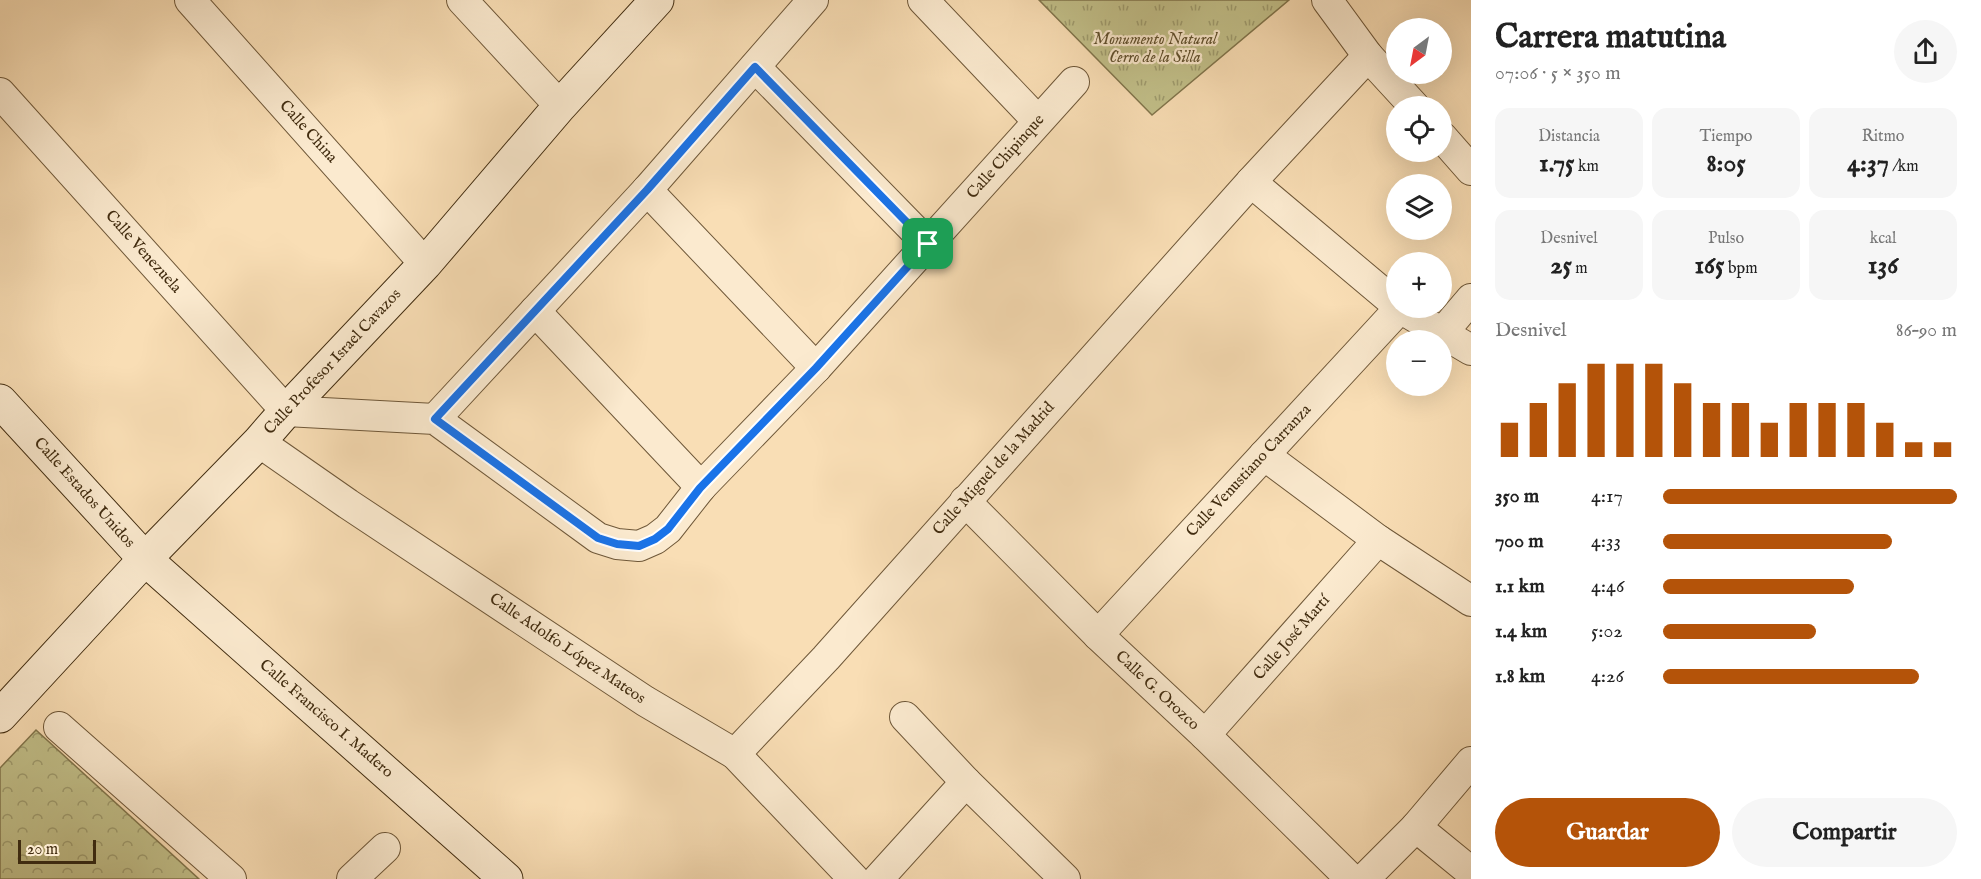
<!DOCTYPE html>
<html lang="es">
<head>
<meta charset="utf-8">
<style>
  body { margin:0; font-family:"IM FELL English",serif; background:#f6f6f6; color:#222; height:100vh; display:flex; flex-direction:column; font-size:22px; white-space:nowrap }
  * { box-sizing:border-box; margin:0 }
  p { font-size:20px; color:#767676 }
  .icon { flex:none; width:33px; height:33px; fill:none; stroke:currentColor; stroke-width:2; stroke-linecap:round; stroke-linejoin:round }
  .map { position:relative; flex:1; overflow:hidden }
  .drawer { display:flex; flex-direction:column; background:#fff; width:510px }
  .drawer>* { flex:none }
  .needle { width:39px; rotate:212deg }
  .tools { position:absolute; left:1386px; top:18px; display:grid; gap:12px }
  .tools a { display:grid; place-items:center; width:66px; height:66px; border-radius:50%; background:#fff; box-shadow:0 6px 24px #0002; font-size:30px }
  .scale { position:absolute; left:18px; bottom:15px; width:78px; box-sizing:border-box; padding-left:6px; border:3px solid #412c10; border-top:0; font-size:16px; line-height:21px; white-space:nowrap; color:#412c10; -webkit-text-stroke:4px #fbeacf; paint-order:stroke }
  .pin { position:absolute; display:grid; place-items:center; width:51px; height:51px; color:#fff; margin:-26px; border-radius:12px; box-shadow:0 3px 9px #0006 }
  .round { display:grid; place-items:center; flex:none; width:63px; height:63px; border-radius:32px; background:#f6f6f6 }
  .headline { display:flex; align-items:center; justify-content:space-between; height:102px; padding:0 24px }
  h1 { font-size:33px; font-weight:700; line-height:45px }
  .stats { display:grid; grid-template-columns:repeat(3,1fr); gap:9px; height:102px; padding:6px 24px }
  .stats div { display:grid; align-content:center; border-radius:15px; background:#f6f6f6; text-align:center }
  .stats b { font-size:26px; font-weight:700 }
  .stats small { font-size:16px; font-weight:400 }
  .stats p { font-size:16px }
  .chart { height:168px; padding:12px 24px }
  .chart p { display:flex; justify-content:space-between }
  .chart svg { width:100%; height:108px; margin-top:6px; stroke:#b45309; stroke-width:6 }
  .primary-button { display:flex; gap:12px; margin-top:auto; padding:12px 24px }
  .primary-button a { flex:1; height:69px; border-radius:36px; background:#b45309; color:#fff; font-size:24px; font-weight:700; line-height:69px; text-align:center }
  .primary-button a+a { background:#f6f6f6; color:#222 }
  ul { padding:0 24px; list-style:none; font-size:20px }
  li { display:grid; grid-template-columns:96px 72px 1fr; align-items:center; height:45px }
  li i { height:15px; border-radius:8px; background:#b45309 }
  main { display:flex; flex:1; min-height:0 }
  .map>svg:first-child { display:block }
  .grass { fill:url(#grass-tufts); stroke:#82764d; stroke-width:1.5 }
  .forest { fill:url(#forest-crowns); stroke:#82764d; stroke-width:1.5 }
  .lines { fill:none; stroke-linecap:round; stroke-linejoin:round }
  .street-casing { stroke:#6f5839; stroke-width:32 }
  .secondary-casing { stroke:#412c10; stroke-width:35 }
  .street { stroke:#fbeacf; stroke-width:30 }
  .secondary { stroke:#fbeacf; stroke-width:33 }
  .route-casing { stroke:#fff; stroke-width:12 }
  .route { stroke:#1a73e8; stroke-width:8 }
  .labels { text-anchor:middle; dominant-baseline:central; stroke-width:4.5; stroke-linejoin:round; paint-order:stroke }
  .park-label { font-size:16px; font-style:italic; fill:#61512e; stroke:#fbeacf }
  .street-label { font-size:16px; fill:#412c10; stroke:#fbeacf }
</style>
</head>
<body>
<main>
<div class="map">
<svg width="1471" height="879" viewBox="0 0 1471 879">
  <defs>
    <pattern id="grass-tufts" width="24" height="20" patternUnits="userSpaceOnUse" patternTransform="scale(1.5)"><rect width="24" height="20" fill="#c2c08a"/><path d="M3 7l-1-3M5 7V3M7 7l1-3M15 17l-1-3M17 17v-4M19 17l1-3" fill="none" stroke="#9f9c6f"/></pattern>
    <pattern id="forest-crowns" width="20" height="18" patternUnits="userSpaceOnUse" patternTransform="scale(1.5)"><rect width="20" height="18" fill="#c2c08a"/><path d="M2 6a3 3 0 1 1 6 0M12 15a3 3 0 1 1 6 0" fill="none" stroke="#9f9c6f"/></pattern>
  </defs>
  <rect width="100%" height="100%" fill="#f9deb5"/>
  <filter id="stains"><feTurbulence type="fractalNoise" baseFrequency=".00333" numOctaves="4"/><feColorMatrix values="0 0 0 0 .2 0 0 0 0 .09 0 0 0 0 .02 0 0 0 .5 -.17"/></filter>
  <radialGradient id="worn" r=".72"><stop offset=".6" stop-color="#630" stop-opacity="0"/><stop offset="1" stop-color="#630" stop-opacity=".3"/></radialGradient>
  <path class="grass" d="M1039,0H1289L1152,115Z"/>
  <path class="forest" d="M36,730L199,879H0V768Z"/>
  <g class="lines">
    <g class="street-casing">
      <g id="street">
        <path d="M190,0L425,264"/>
        <path d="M462,0L560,106"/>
        <path d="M923,0L1038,121"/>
        <path d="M1327,0L1368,56L1414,106"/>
        <path d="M755,67L928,244"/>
        <path d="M0,93L286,411L435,419L598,538L617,544L639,546L655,539L668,529L701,487L816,368L1074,82"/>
        <path d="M1442,137L1471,170"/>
        <path d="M1251,182L1396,304"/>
        <path d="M647,190L816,368"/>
        <path d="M1400,308L1471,350"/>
        <path d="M535,311L701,487"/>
        <path d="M1443,332L1471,299"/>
        <path d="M435,419L647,190L813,0"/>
        <path d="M259,442L348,504L645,701L735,754L854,879"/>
        <path d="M1264,455L1378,540L1471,601"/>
        <path d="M965,501L1098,635L1205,735L1351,879"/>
        <path d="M1098,635L1400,308"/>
        <path d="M905,717L966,782L1065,879"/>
        <path d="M59,727L231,879"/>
        <path d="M1205,735L1378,540"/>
        <path d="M735,754L826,658L1251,182L1368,56"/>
        <path d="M1416,827L1471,872"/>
        <path d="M352,879L385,848"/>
        <path d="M878,879L966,782"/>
        <path d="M1364,879L1416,827L1471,762"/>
      </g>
    </g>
    <g class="secondary-casing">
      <g id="secondary">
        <path d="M0,401L145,559L506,879"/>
        <path d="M0,716L145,559L259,442L286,411L425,264L560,106L657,0"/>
      </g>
    </g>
    <use href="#street" class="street"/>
    <use href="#secondary" class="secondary"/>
  </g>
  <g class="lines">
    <g class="route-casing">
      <path id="route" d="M755,67L928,244L816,368L700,488L668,529L655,539L639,546L617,544L598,538L435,419L647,190Z"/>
    </g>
    <use href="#route" class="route"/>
  </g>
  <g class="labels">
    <g class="park-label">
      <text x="1155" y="40">Monumento Natural<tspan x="1155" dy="18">Cerro de la Silla</tspan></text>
    </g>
    <g class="street-label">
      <text transform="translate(308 132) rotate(48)">Calle China</text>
      <text transform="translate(1006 157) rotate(-48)">Calle Chipinque</text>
      <text transform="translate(143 252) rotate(48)">Calle Venezuela</text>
      <text transform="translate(333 362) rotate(-47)">Calle Profesor Israel Cavazos</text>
      <text transform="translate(994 469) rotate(-48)">Calle Miguel de la Madrid</text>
      <text transform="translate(1249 471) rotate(-47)">Calle Venustiano Carranza</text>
      <text transform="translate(84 493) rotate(48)">Calle Estados Unidos</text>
      <text transform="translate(1292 638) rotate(-49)">Calle José Martí</text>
      <text transform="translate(567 649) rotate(34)">Calle Adolfo López Mateos</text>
      <text transform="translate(1157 691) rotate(43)">Calle G. Orozco</text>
      <text transform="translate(326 719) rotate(41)">Calle Francisco I. Madero</text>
    </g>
  </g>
  <rect width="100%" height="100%" filter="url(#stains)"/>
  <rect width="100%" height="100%" fill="url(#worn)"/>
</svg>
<div class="tools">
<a><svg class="needle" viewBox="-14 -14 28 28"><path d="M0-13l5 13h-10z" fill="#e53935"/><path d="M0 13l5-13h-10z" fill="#767676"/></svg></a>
<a><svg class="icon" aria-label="locate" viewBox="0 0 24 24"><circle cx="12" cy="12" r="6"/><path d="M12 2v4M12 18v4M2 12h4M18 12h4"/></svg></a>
<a><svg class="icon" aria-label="layers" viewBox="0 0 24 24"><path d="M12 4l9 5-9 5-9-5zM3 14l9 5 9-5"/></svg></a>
<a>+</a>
<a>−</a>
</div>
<div class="scale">20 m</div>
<div class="pin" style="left:928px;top:244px;background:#1e9e55"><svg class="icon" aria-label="arrive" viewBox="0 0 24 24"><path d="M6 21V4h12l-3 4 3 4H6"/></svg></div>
</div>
<section class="drawer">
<div class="headline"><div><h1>Carrera matutina</h1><p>07:06 · 5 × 350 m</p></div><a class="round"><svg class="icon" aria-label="share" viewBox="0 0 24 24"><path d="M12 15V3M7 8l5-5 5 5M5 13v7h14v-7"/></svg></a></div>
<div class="stats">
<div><p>Distancia</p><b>1.75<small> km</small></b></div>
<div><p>Tiempo</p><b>8:05</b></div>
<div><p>Ritmo</p><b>4:37<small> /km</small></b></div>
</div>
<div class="stats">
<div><p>Desnivel</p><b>25<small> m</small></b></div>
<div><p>Pulso</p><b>165<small> bpm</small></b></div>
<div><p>kcal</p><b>136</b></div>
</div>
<div class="chart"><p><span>Desnivel</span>86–90 m</p>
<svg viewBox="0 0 160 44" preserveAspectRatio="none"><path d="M5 44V30M15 44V22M25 44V14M35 44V6M45 44V6M55 44V6M65 44V14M75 44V22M85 44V22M95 44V30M105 44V22M115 44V22M125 44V22M135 44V30M145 44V38M155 44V38"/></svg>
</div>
<ul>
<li><b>350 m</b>4:17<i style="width:100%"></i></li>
<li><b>700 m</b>4:33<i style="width:78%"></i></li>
<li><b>1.1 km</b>4:46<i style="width:65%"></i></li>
<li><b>1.4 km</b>5:02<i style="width:52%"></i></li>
<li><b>1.8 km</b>4:26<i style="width:87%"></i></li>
</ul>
<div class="primary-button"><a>Guardar</a><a>Compartir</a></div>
</section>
</main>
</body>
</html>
